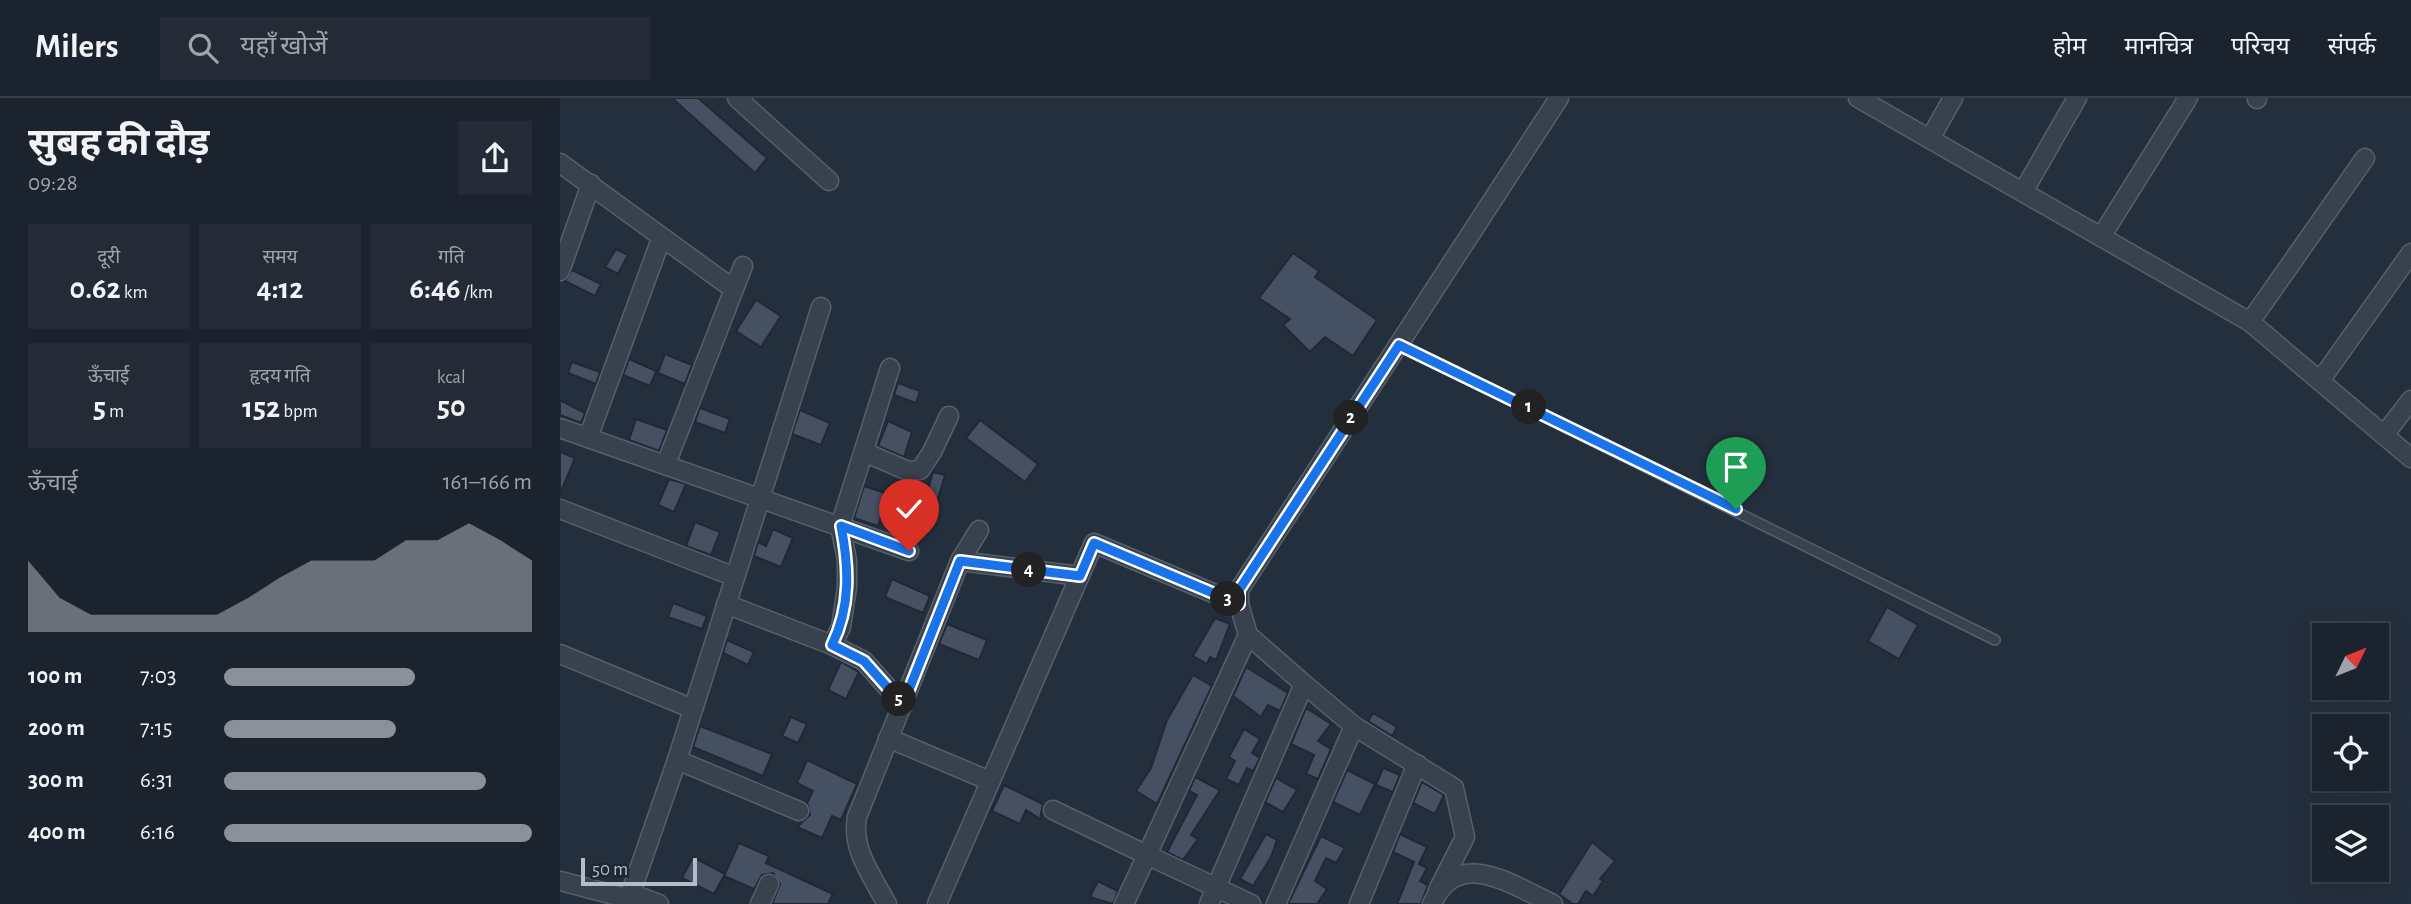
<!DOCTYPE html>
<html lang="hi">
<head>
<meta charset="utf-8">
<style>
  body { margin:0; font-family:"Alegreya Sans","Noto Sans Devanagari",sans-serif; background:#242b36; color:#f1f3f6; height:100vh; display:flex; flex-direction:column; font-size:26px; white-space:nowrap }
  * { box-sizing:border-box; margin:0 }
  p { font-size:23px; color:#a0a4aa }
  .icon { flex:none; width:38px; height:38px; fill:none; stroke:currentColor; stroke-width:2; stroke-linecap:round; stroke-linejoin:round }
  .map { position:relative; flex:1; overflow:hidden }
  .drawer { display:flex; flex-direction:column; background:#1b232e; width:560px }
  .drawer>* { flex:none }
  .needle { width:46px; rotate:47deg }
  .fabs { position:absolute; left:1752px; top:525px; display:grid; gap:14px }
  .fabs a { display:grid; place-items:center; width:77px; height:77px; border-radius:0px; background:#1b232e; box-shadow:0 7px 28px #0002,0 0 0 2px #39404a; font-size:35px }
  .scale { position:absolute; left:21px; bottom:18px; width:116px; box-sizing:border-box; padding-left:7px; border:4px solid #b4bcc9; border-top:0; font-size:19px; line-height:24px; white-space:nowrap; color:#b4bcc9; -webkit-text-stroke:5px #1d2633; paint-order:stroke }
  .pin { position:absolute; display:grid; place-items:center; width:60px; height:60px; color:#fff; margin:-72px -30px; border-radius:50% 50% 50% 0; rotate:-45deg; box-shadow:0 0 7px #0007 }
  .pin .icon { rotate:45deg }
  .km { position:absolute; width:35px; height:35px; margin:-18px; border-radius:50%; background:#222; color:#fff; font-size:19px; line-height:35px; text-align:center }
  .round { display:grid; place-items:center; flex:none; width:74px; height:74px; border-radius:0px; background:#242b36 }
  .summary { display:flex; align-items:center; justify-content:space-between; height:119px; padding:0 28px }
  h1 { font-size:38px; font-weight:700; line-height:52px }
  .metrics { display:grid; grid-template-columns:repeat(3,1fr); gap:10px; height:119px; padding:7px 28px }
  .metrics div { display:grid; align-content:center; border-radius:0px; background:#242b36; text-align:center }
  .metrics b { font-size:30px; font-weight:700 }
  .metrics small { font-size:19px; font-weight:400 }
  .metrics p { font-size:19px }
  .chart { height:196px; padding:14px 28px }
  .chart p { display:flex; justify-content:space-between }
  .chart svg { width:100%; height:126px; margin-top:7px; fill:#8c9099; opacity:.7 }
  ul { padding:0 28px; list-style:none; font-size:23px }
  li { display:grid; grid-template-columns:112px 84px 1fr; align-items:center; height:52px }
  li i { height:18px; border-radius:9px; background:#8c9099 }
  header { display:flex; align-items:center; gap:42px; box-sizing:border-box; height:98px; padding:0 35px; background:#1b232e; border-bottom:2px solid #39404a }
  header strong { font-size:33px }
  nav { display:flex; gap:38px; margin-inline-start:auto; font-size:24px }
  .search { width:490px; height:63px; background:#242b36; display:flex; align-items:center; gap:18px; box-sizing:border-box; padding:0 24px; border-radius:0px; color:#a0a4aa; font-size:26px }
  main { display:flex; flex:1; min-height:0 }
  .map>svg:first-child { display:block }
  .building { fill:#455162; stroke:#1f2835; stroke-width:2 }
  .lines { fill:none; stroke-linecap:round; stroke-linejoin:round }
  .lane-casing { stroke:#565f6c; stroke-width:12 }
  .street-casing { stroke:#565f6c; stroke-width:21 }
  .lane { stroke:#38414e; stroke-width:9 }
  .street { stroke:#38414e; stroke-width:18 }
  .route-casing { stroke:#fff; stroke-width:14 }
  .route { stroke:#1a73e8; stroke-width:9 }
</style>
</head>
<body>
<header>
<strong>Milers</strong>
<div class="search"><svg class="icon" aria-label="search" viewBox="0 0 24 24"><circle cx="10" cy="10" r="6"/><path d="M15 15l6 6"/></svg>यहाँ खोजें</div>
<nav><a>होम</a><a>मानचित्र</a><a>परिचय</a><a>संपर्क</a></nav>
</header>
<main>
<section class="drawer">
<div class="summary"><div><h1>सुबह की दौड़</h1><p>09:28</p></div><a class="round"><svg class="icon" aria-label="share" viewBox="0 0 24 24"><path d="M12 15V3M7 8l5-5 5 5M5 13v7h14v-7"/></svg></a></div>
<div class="metrics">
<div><p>दूरी</p><b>0.62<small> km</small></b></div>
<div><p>समय</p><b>4:12</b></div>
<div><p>गति</p><b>6:46<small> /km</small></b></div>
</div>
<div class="metrics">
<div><p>ऊँचाई</p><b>5<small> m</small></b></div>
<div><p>हृदय गति</p><b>152<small> bpm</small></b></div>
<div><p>kcal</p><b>50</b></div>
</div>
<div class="chart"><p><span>ऊँचाई</span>161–166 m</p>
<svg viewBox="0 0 160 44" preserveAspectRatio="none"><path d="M0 44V19L10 32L20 38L30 38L40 38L50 38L60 38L70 32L80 25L90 19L100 19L110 19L120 12L130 12L140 6L150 12L160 19V44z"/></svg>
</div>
<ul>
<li><b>100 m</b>7:03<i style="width:62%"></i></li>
<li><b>200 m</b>7:15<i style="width:56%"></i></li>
<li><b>300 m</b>6:31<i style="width:85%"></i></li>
<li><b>400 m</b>6:16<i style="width:100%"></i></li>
</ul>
</section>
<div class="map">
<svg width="1851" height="806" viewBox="0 0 1851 806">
  <rect width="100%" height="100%" fill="#242f3e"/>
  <g class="building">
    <path d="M112,0H138L207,60L195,75Z"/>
    <path d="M56,151L68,157L58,176L45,169Z"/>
    <path d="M733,155L759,173L755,179L817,222L793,258L765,239L750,254L723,227L730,221L699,200Z"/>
    <path d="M12,172L41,186L35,198L5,183Z"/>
    <path d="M196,202L221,218L201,249L176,233Z"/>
    <path d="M105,256L132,267L125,286L98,275Z"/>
    <path d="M69,261L96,273L90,288L63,277Z"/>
    <path d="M12,264L40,274L36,286L8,275Z"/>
    <path d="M338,285L360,293L356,305L334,297Z"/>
    <path d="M0,302L25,315L21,325L0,317Z"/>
    <path d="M140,310L170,321L165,335L135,324Z"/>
    <path d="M240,312L270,325L261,347L232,336Z"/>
    <path d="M76,321L107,332L99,353L69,342Z"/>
    <path d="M420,322L478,366L465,384L406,340Z"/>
    <path d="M328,323L352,334L344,359L318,348Z"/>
    <path d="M0,354L15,360L0,396Z"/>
    <path d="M373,374L385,377L376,407L364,404Z"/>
    <path d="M109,381L126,386L114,414L98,407Z"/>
    <path d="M304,388L328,396L318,428L294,420Z"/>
    <path d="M135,424L160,434L151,457L126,448Z"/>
    <path d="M213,431L233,440L221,469L194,458L198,444L206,448Z"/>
    <path d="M332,481L370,498L363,515L325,499Z"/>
    <path d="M113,505L147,518L142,531L108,519Z"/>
    <path d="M1327,509L1358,527L1339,561L1308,543Z"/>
    <path d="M655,520L670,526L656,562L650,559L647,566L633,558Z"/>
    <path d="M387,526L427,542L419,562L379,546Z"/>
    <path d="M167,542L194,554L188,567L163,555Z"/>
    <path d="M281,564L299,574L286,601L268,592Z"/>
    <path d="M686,569L728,595L720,613L708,607L701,619L673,598Z"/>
    <path d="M633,577L652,588L597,706L576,693L591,670L607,622Z"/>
    <path d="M746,610L771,626L758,643L771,651L758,681L746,676L754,657L731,646Z"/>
    <path d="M813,615L837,629L832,638L808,623Z"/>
    <path d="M231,619L247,626L238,645L222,638Z"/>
    <path d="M140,628L212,656L203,678L133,649Z"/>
    <path d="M684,631L700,641L692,655L700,660L693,673L687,670L679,687L666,681L675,663L669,659Z"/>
    <path d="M247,662L297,686L281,722L272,718L262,740L237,729L250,717L247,705L253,693L237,685Z"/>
    <path d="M823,670L840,677L833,694L816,687Z"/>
    <path d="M787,672L815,686L800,717L773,704Z"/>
    <path d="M635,679L660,692L631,737L638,741L623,762L607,754L637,697L629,693Z"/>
    <path d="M716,680L737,692L723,714L705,704Z"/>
    <path d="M862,684L884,697L875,716L853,705Z"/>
    <path d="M444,687L483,706L480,721L466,712L460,726L432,713Z"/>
    <path d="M706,736L717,742L711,759L693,788L680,781Z"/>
    <path d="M840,736L867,749L859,766L867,770L860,783L868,787L861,806H837L854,764L833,754Z"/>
    <path d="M761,738L785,750L776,765L766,760L755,783L767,791L757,806H728Z"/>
    <path d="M1032,744L1055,763L1040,781L1043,783L1033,798L1026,793L1018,806H1013L999,796Z"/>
    <path d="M179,745L209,758L206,765L273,796L268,806H212L220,786L213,775L202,777L194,791L164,778Z"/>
    <path d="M133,759L165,776L154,796L122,780Z"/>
    <path d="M538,783L558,793L553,806L530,799Z"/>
  </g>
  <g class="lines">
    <g class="lane-casing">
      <path id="lane" d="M839,247L1435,542"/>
    </g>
    <g class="street-casing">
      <g id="street">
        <path d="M177,0L269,83"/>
        <path d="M1298,0L1690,224L1851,360"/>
        <path d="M1697,1V0"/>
        <path d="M1370,41L1393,0"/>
        <path d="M0,65L172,190"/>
        <path d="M1463,94L1517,0"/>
        <path d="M1541,139L1628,0"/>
        <path d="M0,173L31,86"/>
        <path d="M1690,224L1805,60"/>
        <path d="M1760,283L1851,155"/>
        <path d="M0,330L349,453"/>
        <path d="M1824,337L1851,302"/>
        <path d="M28,340L101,141"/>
        <path d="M304,354L348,373L360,372L372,354L389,318"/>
        <path d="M106,366L183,168"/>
        <path d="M0,411L175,479"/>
        <path d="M400,463L520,478"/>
        <path d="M166,506L272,547L304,563L343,607"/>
        <path d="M679,506V492L999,0"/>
        <path d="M272,547L281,529L287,489V462L280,428L330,270"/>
        <path d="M0,556L133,611"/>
        <path d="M744,586L794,628L894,690L905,739L878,792"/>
        <path d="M328,640L430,683"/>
        <path d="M117,662L239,713"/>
        <path d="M0,783L69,801"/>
        <path d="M70,795L99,806"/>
        <path d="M67,806L117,662L261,209"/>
        <path d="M200,806L209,786"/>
        <path d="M327,806C312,778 291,751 297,719L400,463L419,432"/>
        <path d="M377,806L534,445L679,506L688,537L587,757L493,712"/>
        <path d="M564,806L587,757L691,806"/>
        <path d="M649,806L744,586L688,537"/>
        <path d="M716,806L794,628"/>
        <path d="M799,806L857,666"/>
        <path d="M872,806C898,748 952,787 993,806"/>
      </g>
    </g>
    <use href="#lane" class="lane"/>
    <use href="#street" class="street"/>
  </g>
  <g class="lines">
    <g class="route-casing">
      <path id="route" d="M349,453L281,428C289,469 291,508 272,547L304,563L343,607L400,463L520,478L534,445L679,506V492L839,247L1176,411"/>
    </g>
    <use href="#route" class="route"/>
  </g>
</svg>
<div class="fabs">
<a><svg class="needle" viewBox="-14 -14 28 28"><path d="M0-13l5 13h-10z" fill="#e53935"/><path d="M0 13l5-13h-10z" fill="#a0a4aa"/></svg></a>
<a><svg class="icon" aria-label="locate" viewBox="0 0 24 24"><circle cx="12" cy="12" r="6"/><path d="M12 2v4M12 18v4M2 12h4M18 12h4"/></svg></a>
<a><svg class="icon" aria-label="layers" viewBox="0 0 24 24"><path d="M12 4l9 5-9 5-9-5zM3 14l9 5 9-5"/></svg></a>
</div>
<div class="scale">50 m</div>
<div class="pin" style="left:1176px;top:411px;background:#1e9e55"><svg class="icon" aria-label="arrive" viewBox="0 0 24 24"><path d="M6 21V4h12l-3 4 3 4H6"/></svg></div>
<div class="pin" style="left:349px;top:453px;background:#d93025"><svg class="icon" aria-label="check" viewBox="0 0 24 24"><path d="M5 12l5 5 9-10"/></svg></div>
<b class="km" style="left:969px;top:309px">1</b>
<b class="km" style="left:791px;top:320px">2</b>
<b class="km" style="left:668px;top:501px">3</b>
<b class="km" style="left:469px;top:472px">4</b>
<b class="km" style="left:339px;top:601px">5</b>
</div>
</main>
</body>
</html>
